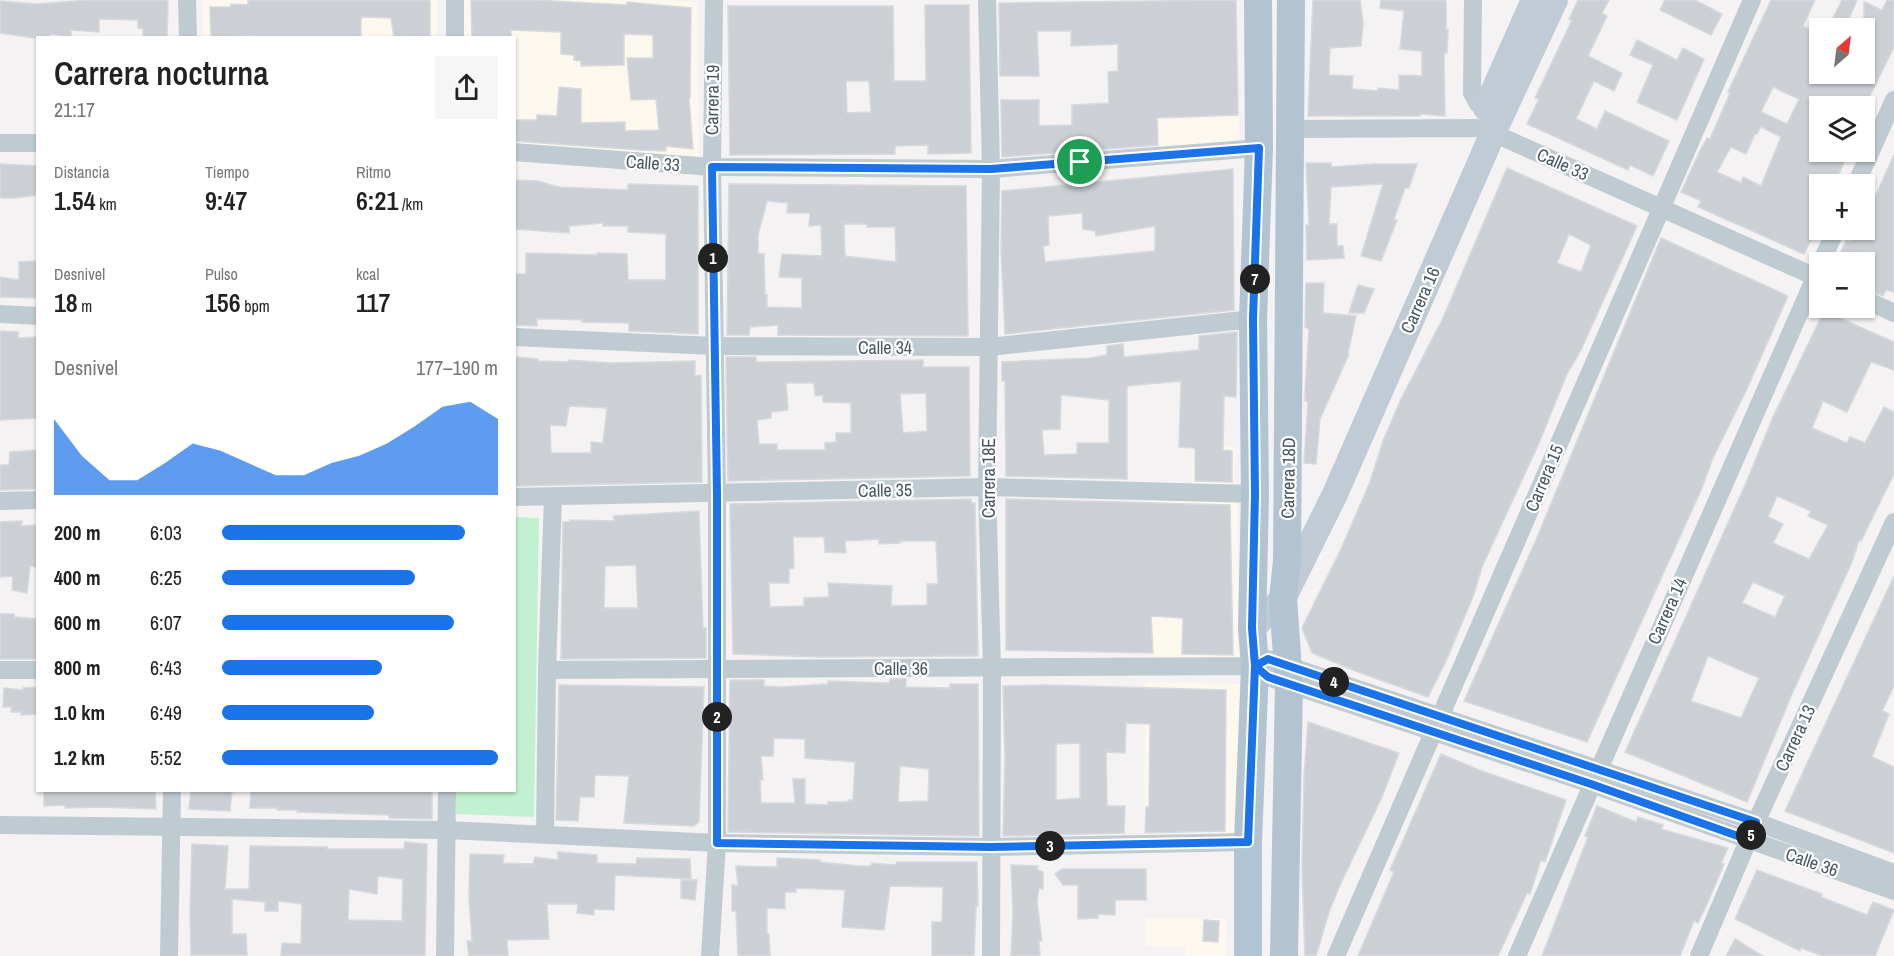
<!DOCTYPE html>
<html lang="es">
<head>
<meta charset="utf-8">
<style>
  body { margin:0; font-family:"Archivo Narrow",sans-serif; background:#f6f6f6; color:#222; height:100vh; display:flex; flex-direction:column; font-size:22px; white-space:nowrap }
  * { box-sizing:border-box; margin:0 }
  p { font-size:20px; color:#767676 }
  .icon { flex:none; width:33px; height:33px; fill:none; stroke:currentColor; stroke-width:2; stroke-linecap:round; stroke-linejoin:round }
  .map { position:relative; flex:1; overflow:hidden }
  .details { position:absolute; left:36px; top:36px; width:480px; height:756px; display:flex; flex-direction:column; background:#fff; border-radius:0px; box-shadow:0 2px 4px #0004 }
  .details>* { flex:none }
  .needle { width:39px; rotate:28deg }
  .fabs { position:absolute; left:1809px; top:18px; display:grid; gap:12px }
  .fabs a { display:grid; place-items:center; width:66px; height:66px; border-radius:0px; background:#fff; box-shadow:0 2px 4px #0004; font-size:30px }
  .pin { position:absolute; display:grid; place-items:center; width:51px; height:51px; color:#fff; margin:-26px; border:3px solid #fff; border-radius:50%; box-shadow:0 2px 6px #0007 }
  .km { position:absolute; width:30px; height:30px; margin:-15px; border-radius:50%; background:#222; color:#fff; font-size:16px; line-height:30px; text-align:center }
  .round { display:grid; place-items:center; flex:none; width:63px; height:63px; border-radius:0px; background:#f6f6f6 }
  .overview { display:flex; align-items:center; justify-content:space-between; height:102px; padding:0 18px }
  h1 { font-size:33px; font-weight:600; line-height:45px }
  .figures { display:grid; grid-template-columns:repeat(3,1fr); gap:9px; height:102px; padding:6px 18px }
  .figures div { display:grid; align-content:center }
  .figures b { font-size:26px; font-weight:600 }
  .figures small { font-size:16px; font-weight:400 }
  .figures p { font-size:16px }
  .chart { height:168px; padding:12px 18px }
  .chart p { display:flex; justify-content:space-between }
  .chart svg { width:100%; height:108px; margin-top:6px; fill:#1a73e8; opacity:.7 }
  ul { padding:0 18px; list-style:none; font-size:20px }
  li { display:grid; grid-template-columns:96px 72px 1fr; align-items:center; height:45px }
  li i { height:15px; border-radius:8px; background:#1a73e8 }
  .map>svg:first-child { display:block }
  .commercial { fill:#fdf8ee }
  .green { fill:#c2f1d2 }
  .building { fill:#cccfd4; stroke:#d6d9dd; stroke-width:1.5; fill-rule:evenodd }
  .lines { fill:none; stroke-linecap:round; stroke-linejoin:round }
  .street { stroke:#c0cad1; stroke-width:18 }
  .secondary { stroke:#c0cbd6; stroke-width:26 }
  .primary { stroke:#b2c3d1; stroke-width:28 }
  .route-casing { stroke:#fff; stroke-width:12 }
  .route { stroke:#1a73e8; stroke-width:8 }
  .labels { text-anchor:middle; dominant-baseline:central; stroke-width:4.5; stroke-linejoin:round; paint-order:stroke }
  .street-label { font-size:18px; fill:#495660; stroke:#fff }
</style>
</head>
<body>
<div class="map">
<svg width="1894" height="956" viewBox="0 0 1894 956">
  <rect width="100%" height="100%" fill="#f4f2f2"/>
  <g class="commercial">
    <path d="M203,0H437V37L203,38Z"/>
    <path d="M463,0H655L697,2L699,160L515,152L514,38H462Z"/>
    <path d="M1236,46L1239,146L1158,149L1157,94Z"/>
    <path d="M1194,444L1235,447L1234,491L1191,488Z"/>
    <path d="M1150,497L1237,500L1239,659L1149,658Z"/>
    <path d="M1145,682L1241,684L1242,839L1144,840Z"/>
    <path d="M1146,918L1227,919L1226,956H1186V947L1146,946Z"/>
  </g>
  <path class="green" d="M515,517L539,518L534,817L456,814V791L514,790Z"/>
  <g class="building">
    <path d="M89,0H168L167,37L143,38V29L138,28V20L99,19V32L71,30V37L51,34L50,38H34L0,33V1L37,4Z"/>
    <path d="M248,0H430V38H394L391,18L361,17V38H276L242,35V38L211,37L210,7H230L231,4L248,5Z"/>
    <path d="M471,0H534L627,5V2L691,8L690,98H689L693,149L666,146V151L639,150L514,141L515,120H537V115L557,116L559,87L581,89V123L625,122V131L659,130L656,99L631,100L627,58H653V35L624,34V65L581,66V61L574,60V55L561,54V32L511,30V38H472Z"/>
    <path d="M1236,0L1238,115L1157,118L1158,145L1002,157L1001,100H1039V126L1072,125V105L1109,103L1108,72L1118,71V44L1071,46V31H1037L1039,76H1000L999,3Z"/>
    <path d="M1313,0H1360L1363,23L1361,46L1330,48L1329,75L1353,76L1352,89L1378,91V88L1399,90V75L1422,76V51L1400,49L1404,11L1380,8L1381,0H1446V29L1448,30L1447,53H1444L1445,116L1420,114V116H1308Z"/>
    <path d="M1578,0H1609L1602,13L1607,16L1588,56L1622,73L1614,91L1594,81L1576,119L1597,129L1605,111L1669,141L1653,176L1630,165L1628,170L1527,124L1539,99L1535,98L1572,20L1569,19Z"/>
    <path d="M1665,0H1695L1722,14L1711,35L1660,10Z"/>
    <path d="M1771,0H1815L1803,26L1820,35V74H1864V50L1874,30L1864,25V2L1882,10L1887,0H1894V47L1865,106H1820V152H1848L1835,184H1820V221L1804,254L1698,207L1701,201L1681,192L1700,151L1707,138L1710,139L1730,93L1728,92ZM1773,87L1799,99L1787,124L1761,112ZM1761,127L1781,137L1761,186L1743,177L1741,183L1717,172L1731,147L1746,154L1755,134H1757Z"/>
    <path d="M1842,0H1857L1845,28H1828Z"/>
    <path d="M925,5H969L971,153L928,154V145L895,146V154L730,155L728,6H893L894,81H926ZM846,81H869L871,112L847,113Z"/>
    <path d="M1637,40L1677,60L1683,48L1704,59L1677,120L1637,102L1653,65L1630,55Z"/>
    <path d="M1894,155V292L1886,290L1883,296L1864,288V262H1836L1847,239L1851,242L1856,230H1864V221Z"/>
    <path d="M1306,163H1331V167L1375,164H1417L1409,188H1405L1394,219L1397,220L1381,261L1361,256L1383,184L1331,187L1329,224H1337V246H1343L1344,258L1307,260L1306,225H1309Z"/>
    <path d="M0,164L38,166V195L15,198H0Z"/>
    <path d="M1507,168L1637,226L1581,350L1567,374L1539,443L1482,567L1474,594L1447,659L1428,697L1358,672L1312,653L1302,628L1341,549L1370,482L1383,441L1401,399L1443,318ZM1569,234L1591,245L1581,272L1557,263Z"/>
    <path d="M1233,169L1234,310L1005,334L1001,249L1002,191ZM1082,213L1083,229L1095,231L1096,236L1155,226V251L1045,262L1043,246L1049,245L1048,216Z"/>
    <path d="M514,180L538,181L559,187L603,189L628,190V184L698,186V334L629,331V323L582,322V320L560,319H537V326L514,325V274H526V253L597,255V253L627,254L628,280H666V234L628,232V226H603V223L569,226V233L514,229Z"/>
    <path d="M729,184L966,186L968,336L778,335V325L750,327L749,335H727ZM767,201L788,203L787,213H810L809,226L821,225L822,256L782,254L779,277L802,278V308L767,307V295L765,294L764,254L758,253V235ZM844,224H867V227H895L896,262L845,256Z"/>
    <path d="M1661,238L1788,296L1746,391L1713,458L1702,488L1587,742L1464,701L1539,533Z"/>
    <path d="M38,261V298L0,297V277L19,280V262Z"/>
    <path d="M1306,283H1324L1323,313L1356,316L1348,353L1349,354L1320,419L1316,464L1304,463L1308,402L1305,401V391L1309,329L1305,327Z"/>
    <path d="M1358,285L1374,289L1364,313H1349Z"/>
    <path d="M1824,311L1894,342V370L1871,362L1847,412L1823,401L1812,428L1847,443L1850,437L1865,443L1884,407L1894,412V474L1861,541L1859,540L1852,562L1792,694L1747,802L1625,752L1746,483L1773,417ZM1777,496L1811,511L1808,516L1828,525L1809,559L1773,543L1783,524L1768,517ZM1753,582L1785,596L1775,617L1742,603ZM1708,656L1759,678L1741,718L1691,701Z"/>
    <path d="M0,331L18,332V338L38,337V418L0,420Z"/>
    <path d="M1237,332L1236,397L1224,396L1223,450L1232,451V482L1195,481V448L1179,447L1181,381L1127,386V479L1006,476L1005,381H1002V362L1090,358L1107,355V346L1123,344L1124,357L1199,350V336ZM1061,395L1109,400V443H1077V454L1044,455L1042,430L1060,429Z"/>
    <path d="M514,357L538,359V361L568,362V360L611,363L695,361V376L701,375L702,482L514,486ZM569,406L607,408L603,443L591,442V453H551L550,425L566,426Z"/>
    <path d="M726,357H756V362L923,360V367H969L970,476L728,481ZM786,383H814L815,396L823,395V402L851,403V433H836V442L825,443V450H777V444H759L757,420L771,418V412L788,410ZM926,393L927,431L903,433L900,394Z"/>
    <path d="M38,450V489L0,490V465H9L10,452Z"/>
    <path d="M971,499V503H975L978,656L819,657L733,654L730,504ZM793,537H824L825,552L846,553L845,541L879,539V544L900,543V541H936L938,584H927V605L891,606L892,586L828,583L829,597L804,598V606L770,607L769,583H789V569L794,568Z"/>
    <path d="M1006,499L1230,505L1233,655L1182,654L1183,618L1151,616L1153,653L1006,650Z"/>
    <path d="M699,511L703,628H706V658L561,659L563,522H570V520L614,521V516ZM636,565L638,608H604L605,566Z"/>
    <path d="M22,521L21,526L38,525V567L30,566L27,593L12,590L13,576L0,577V522Z"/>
    <path d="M1894,576V686L1882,711L1889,714L1872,757L1894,767V853L1785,811Z"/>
    <path d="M0,614H14L15,617L38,619V659H0Z"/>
    <path d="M890,679H906V687L950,688V684H978L979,836L728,832L730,680H764V686L782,687L828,684V681L889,683ZM774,738L805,739V758L855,762L853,800H848V802H828V805L805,804V779H793L795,803H761L760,780H763L761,756H773ZM900,766L929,769L928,801L898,802Z"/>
    <path d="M559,685L704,687L699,822L694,826L624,823L629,776L595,775L594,797H580L578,821L556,820Z"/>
    <path d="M1047,685L1226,690L1225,831L1145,833L1146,807H1149L1150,724L1126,723L1125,753L1106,752L1107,806H1125L1124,833L1003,836L1005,758L1003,686ZM1080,743V798L1056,800V744Z"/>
    <path d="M38,687V714L21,715V712H11L12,707H3L4,688L23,690V688Z"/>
    <path d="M1308,722L1399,753L1382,797L1341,883L1330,909L1316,956H1305L1302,868L1304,777Z"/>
    <path d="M1441,754L1479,770L1566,800L1545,862L1541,860L1530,894L1527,893L1498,956H1358L1394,872L1390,870Z"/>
    <path d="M44,790H155L156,809L98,807L65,808V805L44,806Z"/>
    <path d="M191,790H232L230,811L189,809Z"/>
    <path d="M251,790H432V819L389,818V815L297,812L298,810H277V808H250Z"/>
    <path d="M1597,806L1636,822L1638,817L1663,825L1661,829L1728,848L1721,863L1724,864L1707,904L1698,923L1694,921L1680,956H1542L1588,837L1585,836Z"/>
    <path d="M405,842L427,844L425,956H281L282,943L301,944L302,904L278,901V911H265V902L232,899V934H246L247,955H191L190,912L192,844L228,846L225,889H249L250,846L327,847V849H404ZM378,876L403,879L402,921L348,920L349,889L377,894Z"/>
    <path d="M558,852L597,855V863L636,864L637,858L690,859L691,879L615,875L614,910L594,909V915L577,913L578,904H547L549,939L507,940L508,956H469L467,941H472L469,898L470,854L504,855L503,863L533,864L535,857L558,860Z"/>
    <path d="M777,858L820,860V862L858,866H871L872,863L896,865L897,862H977L978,906H976L974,956H932V922H942L943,887L890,886L884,930L842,927L845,890L796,888V892H785V909L767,908V934H769L770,956H738L736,911H732V885L738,886L736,866L777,867Z"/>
    <path d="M1011,865L1038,866L1037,870L1043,872V889L1039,888L1037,901L1042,941H1039L1040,956H1011L1013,912Z"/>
    <path d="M1062,869H1146V900H1115V915L1098,914V918L1078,919V885H1063L1055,874Z"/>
    <path d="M1757,870L1822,894L1821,897L1867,915L1873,902L1894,910L1875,956H1822L1801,948L1800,951L1735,919Z"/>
    <path d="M681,880H697L695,900L681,898Z"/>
    <path d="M1204,920L1219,921L1218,942L1203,941Z"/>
    <path d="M1735,939L1763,956H1726Z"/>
  </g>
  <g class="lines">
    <g class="street">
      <path d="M187,0L188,38"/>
      <path d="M987,0L991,169L987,487L992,668L991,956"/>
      <path d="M1473,0L1472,93L1478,104L1495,112"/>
      <path d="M455,38V0"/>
      <path d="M1290,129L1477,128L1493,133L1820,279"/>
      <path d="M0,143H38"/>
      <path d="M514,152L712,167L991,169L1259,148"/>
      <path d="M1856,184L1894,100"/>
      <path d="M1821,262L1836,230"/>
      <path d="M1864,299L1894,313"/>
      <path d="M0,314L38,316"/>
      <path d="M514,337L714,346L989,347L1253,319"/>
      <path d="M514,497L987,487L1255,494"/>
      <path d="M0,501L38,500"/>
      <path d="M1255,666L1268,677L1591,784L1894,891"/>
      <path d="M0,670H38"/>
      <path d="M547,670L1255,666L1268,659L1756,822L1894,873"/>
      <path d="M0,825L446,830L717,843L991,847L1248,842"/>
      <path d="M545,833L547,670L553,497"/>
      <path d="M169,956L172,790"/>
      <path d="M445,956L447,790"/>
      <path d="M710,956L717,843V494L712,167L714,0"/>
      <path d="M1336,956L1752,0"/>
      <path d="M1517,956L1820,266"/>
      <path d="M1699,956L1756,822L1894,522"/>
    </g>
    <g class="secondary">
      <path d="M1486,108L1534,0"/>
      <path d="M1252,628L1283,599L1335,494L1493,133L1555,0"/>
    </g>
    <g class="primary">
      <path d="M1248,956V842L1255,666L1252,628L1255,494L1253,319L1259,148L1258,0"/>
      <path d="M1284,956L1289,684L1283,599L1287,561L1291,0"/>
    </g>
  </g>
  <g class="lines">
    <g class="route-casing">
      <path id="route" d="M1080,162L991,169L712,167L717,494V843L991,847L1248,842L1255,666L1268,659L1756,822L1749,840L1591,784L1268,677L1255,666L1252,628L1255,494L1253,319L1259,148L1080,162"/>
    </g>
    <use href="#route" class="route"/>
  </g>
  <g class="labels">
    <g class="street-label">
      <text transform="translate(712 100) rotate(-89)">Carrera 19</text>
      <text transform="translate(653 163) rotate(4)">Calle 33</text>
      <text transform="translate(1563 164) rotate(24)">Calle 33</text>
      <text transform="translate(1420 300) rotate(-66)">Carrera 16</text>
      <text x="885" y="347">Calle 34</text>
      <text transform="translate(988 478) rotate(-90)">Carrera 18E</text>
      <text transform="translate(1288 478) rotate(-89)">Carrera 18D</text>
      <text transform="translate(1544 478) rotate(-67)">Carrera 15</text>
      <text transform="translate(885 490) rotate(-1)">Calle 35</text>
      <text transform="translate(1667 611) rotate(-66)">Carrera 14</text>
      <text x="901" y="668">Calle 36</text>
      <text transform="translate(1795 738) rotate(-65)">Carrera 13</text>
      <text transform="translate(1812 862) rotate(19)">Calle 36</text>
    </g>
  </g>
</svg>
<div class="fabs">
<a><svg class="needle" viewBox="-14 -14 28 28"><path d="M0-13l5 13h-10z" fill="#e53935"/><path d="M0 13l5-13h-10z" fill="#767676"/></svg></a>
<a><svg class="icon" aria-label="layers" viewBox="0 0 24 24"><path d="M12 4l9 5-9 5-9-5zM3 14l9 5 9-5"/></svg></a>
<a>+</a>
<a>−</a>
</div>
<div class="pin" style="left:1080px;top:162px;background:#1e9e55"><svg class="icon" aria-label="arrive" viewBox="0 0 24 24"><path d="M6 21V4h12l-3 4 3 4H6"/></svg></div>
<b class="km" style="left:713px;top:258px">1</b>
<b class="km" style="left:717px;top:717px">2</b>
<b class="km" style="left:1050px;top:846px">3</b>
<b class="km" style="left:1334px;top:682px">4</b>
<b class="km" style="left:1751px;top:835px">5</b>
<b class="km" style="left:1255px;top:279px">7</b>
<section class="details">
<div class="overview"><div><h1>Carrera nocturna</h1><p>21:17</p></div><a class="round"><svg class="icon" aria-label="share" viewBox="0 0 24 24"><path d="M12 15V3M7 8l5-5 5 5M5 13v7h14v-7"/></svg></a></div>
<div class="figures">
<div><p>Distancia</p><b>1.54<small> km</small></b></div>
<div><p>Tiempo</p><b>9:47</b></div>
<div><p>Ritmo</p><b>6:21<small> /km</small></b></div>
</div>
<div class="figures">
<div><p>Desnivel</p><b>18<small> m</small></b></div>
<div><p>Pulso</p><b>156<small> bpm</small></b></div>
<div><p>kcal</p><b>117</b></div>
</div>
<div class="chart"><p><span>Desnivel</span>177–190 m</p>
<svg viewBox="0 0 160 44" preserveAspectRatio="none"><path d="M0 44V13L10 28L20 38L30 38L40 31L50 23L60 26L70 31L80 36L90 36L100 31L110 28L120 23L130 16L140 8L150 6L160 13V44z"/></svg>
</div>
<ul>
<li><b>200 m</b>6:03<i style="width:88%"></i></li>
<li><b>400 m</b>6:25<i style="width:70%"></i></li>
<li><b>600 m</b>6:07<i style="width:84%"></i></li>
<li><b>800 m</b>6:43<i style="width:58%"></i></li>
<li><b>1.0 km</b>6:49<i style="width:55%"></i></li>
<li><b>1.2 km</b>5:52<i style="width:100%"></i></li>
</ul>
</section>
</div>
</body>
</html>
